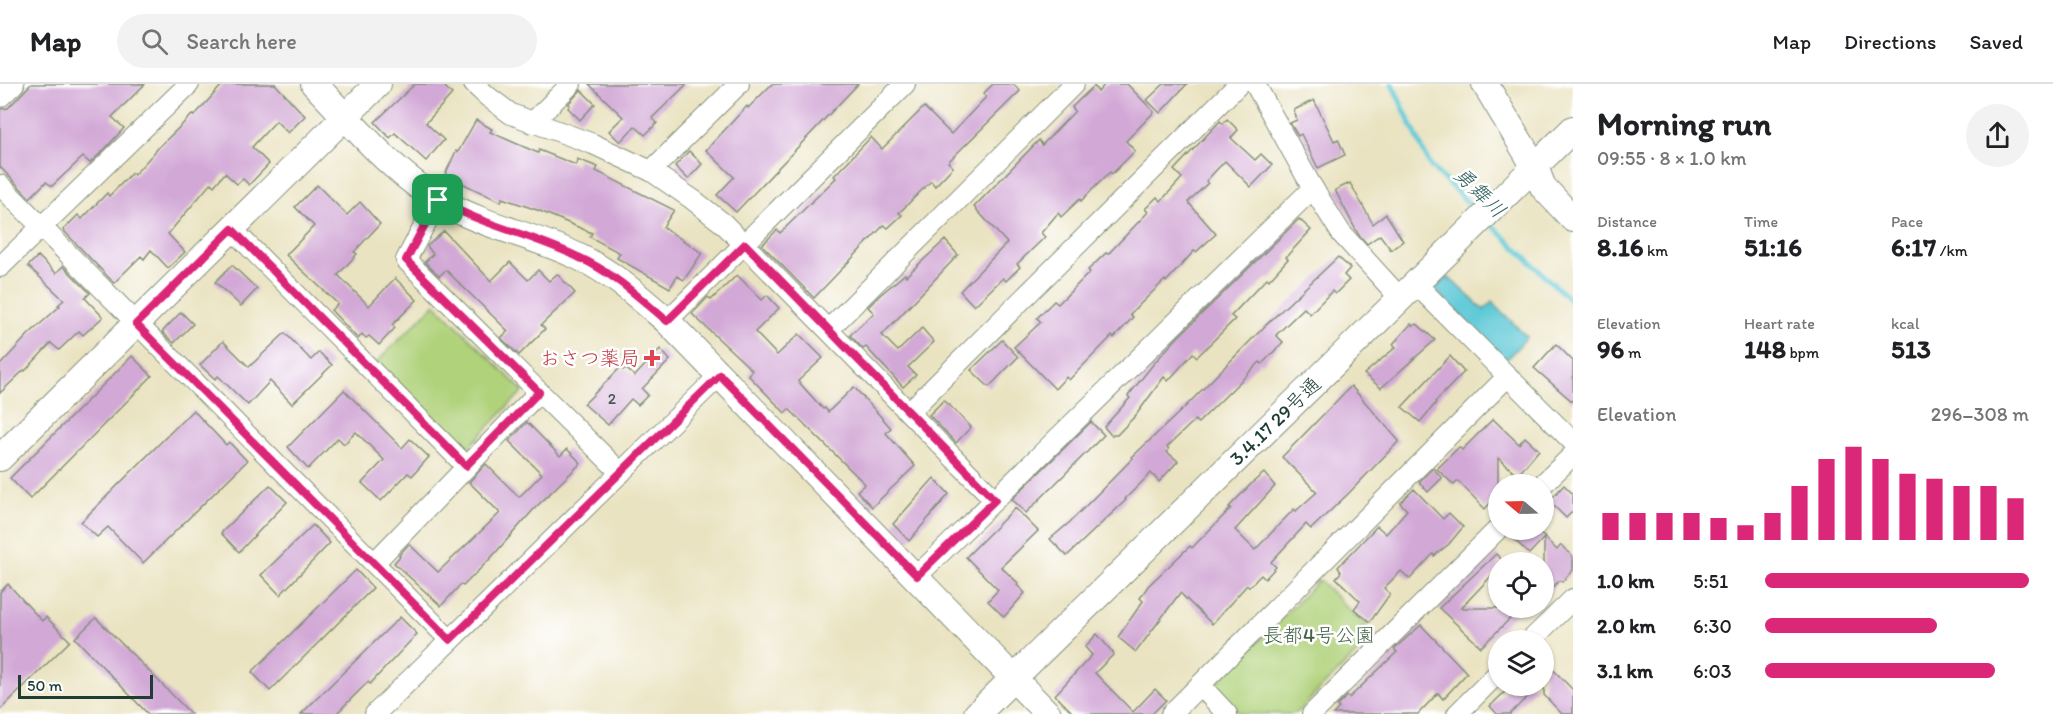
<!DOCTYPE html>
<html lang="en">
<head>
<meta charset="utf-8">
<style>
  body { margin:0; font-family:Itim,"Klee One",sans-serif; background:#f2f2f2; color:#202124; height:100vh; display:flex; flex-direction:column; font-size:22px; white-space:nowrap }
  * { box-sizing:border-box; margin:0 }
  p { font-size:20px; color:#757577 }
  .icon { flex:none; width:33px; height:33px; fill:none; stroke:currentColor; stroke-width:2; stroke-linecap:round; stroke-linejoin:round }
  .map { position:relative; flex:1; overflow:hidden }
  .panel { display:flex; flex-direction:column; background:#fff; width:480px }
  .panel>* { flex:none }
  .needle { width:39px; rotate:289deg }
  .buttons { position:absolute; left:1488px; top:390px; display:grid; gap:12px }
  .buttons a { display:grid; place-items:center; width:66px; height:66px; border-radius:50%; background:#fff; box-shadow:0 2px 4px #0004; font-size:30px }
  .scale { position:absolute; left:18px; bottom:15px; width:135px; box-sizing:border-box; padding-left:6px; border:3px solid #1f3d34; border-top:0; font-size:16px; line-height:21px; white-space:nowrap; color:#1f3d34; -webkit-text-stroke:4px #fff; paint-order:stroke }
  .pin { position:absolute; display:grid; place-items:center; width:51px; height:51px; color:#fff; margin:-26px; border-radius:12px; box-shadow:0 3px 9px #0006 }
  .round { display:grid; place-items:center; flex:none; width:63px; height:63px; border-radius:32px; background:#f2f2f2 }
  .summary { display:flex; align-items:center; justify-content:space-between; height:102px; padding:0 24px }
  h1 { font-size:33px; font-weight:800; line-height:45px }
  .stats { display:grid; grid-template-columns:repeat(3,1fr); gap:9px; height:102px; padding:6px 24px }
  .stats div { display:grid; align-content:center }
  .stats b { font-size:26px; font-weight:800 }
  .stats small { font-size:16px; font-weight:400 }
  .stats p { font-size:16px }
  .chart { height:168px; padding:12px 24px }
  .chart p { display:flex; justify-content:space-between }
  .chart svg { width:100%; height:108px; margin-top:6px; stroke:#db2777; stroke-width:6 }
  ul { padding:0 24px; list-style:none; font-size:20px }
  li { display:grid; grid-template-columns:96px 72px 1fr; align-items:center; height:45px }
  li i { height:15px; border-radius:8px; background:#db2777 }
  header { display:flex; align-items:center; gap:36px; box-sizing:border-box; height:84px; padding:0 30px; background:#fff; border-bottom:2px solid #e0e0e0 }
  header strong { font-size:28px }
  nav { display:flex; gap:33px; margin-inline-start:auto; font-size:21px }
  .search { width:420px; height:54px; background:#f2f2f2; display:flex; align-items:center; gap:15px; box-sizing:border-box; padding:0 21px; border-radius:33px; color:#757577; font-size:22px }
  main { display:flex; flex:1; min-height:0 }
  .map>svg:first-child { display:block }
  .green { fill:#b0d27a; stroke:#688857; stroke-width:1.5 }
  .water { fill:#5ec9d7; stroke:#3e8386; stroke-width:1.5 }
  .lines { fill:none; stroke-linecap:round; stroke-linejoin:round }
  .stream { stroke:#5ec9d7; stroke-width:5 }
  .building { fill:#d2a8d6 }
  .minor-casing { stroke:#84907a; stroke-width:22 }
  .tertiary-casing { stroke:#84907a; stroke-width:28 }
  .minor { stroke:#fff; stroke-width:20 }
  .tertiary { stroke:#fff; stroke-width:26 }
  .route-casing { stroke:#fff; stroke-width:12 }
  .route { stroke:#db2777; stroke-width:8 }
  .health-dot { fill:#e0444e; stroke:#fff; stroke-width:2 }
  .labels { text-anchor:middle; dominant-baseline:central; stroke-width:5; stroke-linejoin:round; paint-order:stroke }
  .number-label { font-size:16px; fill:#4c585c }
  .health-label { font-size:20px; fill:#be3a42; stroke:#fff; text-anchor:end }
  .street-label { font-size:20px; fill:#1f3d34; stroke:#fff }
  .park-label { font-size:20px; fill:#436246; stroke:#fff }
  .water-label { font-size:21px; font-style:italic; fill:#2f605d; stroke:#fff }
</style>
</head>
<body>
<header>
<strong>Map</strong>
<div class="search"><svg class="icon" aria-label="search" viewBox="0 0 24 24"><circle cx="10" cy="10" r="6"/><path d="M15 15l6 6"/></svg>Search here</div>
<nav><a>Map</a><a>Directions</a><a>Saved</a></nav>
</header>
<main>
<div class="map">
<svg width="1573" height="630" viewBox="0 0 1573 630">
  <rect width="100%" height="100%" fill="#fff"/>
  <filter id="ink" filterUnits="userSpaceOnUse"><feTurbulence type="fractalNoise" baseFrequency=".0167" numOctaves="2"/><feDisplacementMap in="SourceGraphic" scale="12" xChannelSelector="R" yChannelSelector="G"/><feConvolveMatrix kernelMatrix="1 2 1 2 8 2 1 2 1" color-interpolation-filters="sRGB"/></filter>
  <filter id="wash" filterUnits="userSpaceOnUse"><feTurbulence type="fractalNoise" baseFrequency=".008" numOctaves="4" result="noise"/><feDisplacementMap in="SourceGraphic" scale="24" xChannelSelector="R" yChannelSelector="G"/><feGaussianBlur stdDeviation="1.35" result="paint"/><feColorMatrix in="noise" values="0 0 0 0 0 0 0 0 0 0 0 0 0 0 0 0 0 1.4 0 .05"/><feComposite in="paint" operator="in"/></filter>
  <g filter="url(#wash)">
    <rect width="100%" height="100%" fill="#eae3c1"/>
    <g class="green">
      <path d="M435,220L523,307L467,365L377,278Z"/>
      <path d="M1319,496L1375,551L1295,630H1241L1214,602Z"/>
    </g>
    <path class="water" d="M1448,193L1484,226L1492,218L1527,253L1504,278L1435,205Z"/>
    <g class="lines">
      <g class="stream">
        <path d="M1392,0L1431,83L1479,129"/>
        <path d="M1488,137L1573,219"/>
      </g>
    </g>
    <g id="blocks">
      <g class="building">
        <path d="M31,0H145L112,33L124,44L105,65L90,79L83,73L52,102L46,98L30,114L0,83V25L8,24Z"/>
        <path d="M223,0H275L305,32L288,49L276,37L252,63L269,80L249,101L243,95L237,100L225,89L214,102L211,99L168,150L185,168L168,184L151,166L144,175L141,172L114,199L63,146L78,131L82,135L107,109L109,112L132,89L134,91L159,63L192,31L194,32Z"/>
        <path d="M415,0H442L452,10L426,39L444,56L426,77L395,49L390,54L375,38Z"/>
        <path d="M589,0H687L652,34L657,39L645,51L635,42L620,58L609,47L623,33Z"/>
        <path d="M772,0H858L736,128L717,111L734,93L706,66L747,22L748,24Z"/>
        <path d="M993,0H1013L1020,7L948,78L953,83L935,102L931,97L899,129L902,131L888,144L884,141L814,214L762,161L777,146L780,149L836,94L834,92L871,53L882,65L924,23L951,50L986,13L983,10Z"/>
        <path d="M1105,0H1127L1154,28L1126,57L1135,67L1112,90L1110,88L1081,117L1080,115L1061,133L1058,129L1041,149L1045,153L1017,180L1020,183L1006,197L1003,194L974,222L960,207L1007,159L974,123L1039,56L1042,61L1075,27L1072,23L1094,2L1098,8Z"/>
        <path d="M1164,0H1187L1160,29L1147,16Z"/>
        <path d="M581,6L595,20L580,36L568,24L570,21L568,20Z"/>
        <path d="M1314,16L1334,57L1338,55L1345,71L1318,84L1301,50L1298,52L1290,39L1297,36L1294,26Z"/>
        <path d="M1227,35L1238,46L1231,54L1255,76L1261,70L1272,81L1251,103L1225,77L1206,97L1208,99L1188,118L1216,150L1196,168L1194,167L1166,198L1165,196L1130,230L1133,233L1114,254L1112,252L1069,296L1066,293L1055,305L1014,263L1041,238L1037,234L1054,217L1058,220L1090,188L1088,186L1106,169L1108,170L1148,128L1145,125L1157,113L1161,117L1182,94L1174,86L1220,37L1223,40Z"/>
        <path d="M476,36L492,45L490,48L538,69L539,66L576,81L577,75L598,83L596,87L674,126L663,143L702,169L684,196L677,192L670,204L617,174L620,169L590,153L592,149L540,127L502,114L501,118L445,91L456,67L458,68Z"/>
        <path d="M689,67L702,80L688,95L675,82Z"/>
        <path d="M1350,99L1373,140L1386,130L1403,157L1391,166L1380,151L1367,160L1358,150L1335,106Z"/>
        <path d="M317,101L347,131L360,118L380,140L354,168L357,170L338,191L369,222L395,194L417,216L392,241L395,244L379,261L369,252L366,254L362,250L358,255L331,226L338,220L286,171L314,142L295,123Z"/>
        <path d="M1299,135L1311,146L1286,173L1288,175L1269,196L1267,194L1231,232L1235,235L1197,273L1193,269L1168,297L1164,293L1136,331L1117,351H1111L1104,343L1130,314L1128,312L1155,278L1178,253Z"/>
        <path d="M444,147L491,197L510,178L528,196L538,186L549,197L557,190L575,209L541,241L545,245L519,271L501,254L508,247L455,195L446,186L439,192L425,178L433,170L427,162Z"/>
        <path d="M945,156L958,171L882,251L898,267L922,244L934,258L908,283L916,291L903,303L866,263L863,265L850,251L874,229L868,223L880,211L905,190L906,192Z"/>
        <path d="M38,172L56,189L63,182L90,209L85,214L103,233L83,251L79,247L59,266L51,259L25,287L24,286L0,309V281L28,251L60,222L58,221L64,216L28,182Z"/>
        <path d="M1338,173L1350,184L1344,191L1349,196L1335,210L1332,207L1310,230L1304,224L1276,251L1283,258L1262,280L1260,278L1198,339L1195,336L1167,363L1169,365L1167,368L1178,377L1159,398L1151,389L1125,415L1126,416L1067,472L1050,455L1070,438L1133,374L1132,373L1184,324L1266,241Z"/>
        <path d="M232,181L257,205L241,222L215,198Z"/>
        <path d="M737,191L762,216L767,211L779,224L755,248L777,271L799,250L823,274L798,297L823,325L825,324L828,328L854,303L891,344L886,349L915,382L872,423L857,407L865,400L789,325L785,329L748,291L752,286L692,230L708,213L711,216Z"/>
        <path d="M181,228L193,240L174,259L162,248Z"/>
        <path d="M1411,240L1413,242L1417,240L1435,256L1381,304L1364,290L1396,263L1393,260Z"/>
        <path d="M285,249L311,276L319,268L332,281L292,320L270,297L248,321L218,292L215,295L200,281L223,257L249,283Z"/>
        <path d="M1002,256L1018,273L989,303L971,286Z"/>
        <path d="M1556,260L1573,277V318L1534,284Z"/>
        <path d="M660,265L670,276L642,305L648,311L638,321L631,315L608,341L584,320L620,284L623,286L625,284L635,292Z"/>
        <path d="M132,272L152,292L30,415L10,394Z"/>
        <path d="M1450,272L1464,288L1435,318L1436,319L1420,338L1402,323Z"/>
        <path d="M1351,302L1399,357L1348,410L1311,445L1306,440L1271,478L1276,483L1265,495L1261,491L1249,503L1247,501L1212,540L1180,509L1136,568L1118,553L1143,517L1140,514L1148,502L1190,462L1192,464L1231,424L1229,423L1252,399L1264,389L1275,402L1235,446L1255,466L1294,425L1296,427L1317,408L1282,373Z"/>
        <path d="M344,306L402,364L410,355L429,373L412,392L408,389L381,417L362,399L384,376L356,348L344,360L338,354L308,385L288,363Z"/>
        <path d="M944,316L971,343L956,359L929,331Z"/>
        <path d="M193,326L226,361L229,358L247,377L143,479L108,443L97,453L81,438Z"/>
        <path d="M1493,335L1519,360L1525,353L1539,366L1518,391L1498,374V410L1485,425L1458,397L1454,401L1437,385L1459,363L1462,366Z"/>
        <path d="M527,338L560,372L567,365L581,379L534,425L490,475L463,502L461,500L441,522L394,479L400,472L399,471L409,460L438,488L500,429L469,398L486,380L519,413L542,390L509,357Z"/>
        <path d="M1091,338L1104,351L1026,429L1012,415Z"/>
        <path d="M1433,384L1442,394L1428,408L1419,398Z"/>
        <path d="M934,394L949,410L909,457L893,440Z"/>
        <path d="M270,401L287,418L239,468L221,449Z"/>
        <path d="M1564,401L1573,410V427L1566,434L1549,417Z"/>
        <path d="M1414,405L1443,435L1449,429L1463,443L1449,460L1434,472L1433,470L1410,495L1401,487L1384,504L1390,510L1370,538L1354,525L1360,517L1336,494L1341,488L1338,483L1377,442L1386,450L1407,426L1400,419Z"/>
        <path d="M1015,424L1038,447L1001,483L1018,499L1017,501L1025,509L1004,533L988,517L998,506L966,473Z"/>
        <path d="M313,441L330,459L280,511L261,491Z"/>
        <path d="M1521,446H1537L1557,466L1561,461L1573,473V486L1562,498L1560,496L1544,512V454L1529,470L1513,454Z"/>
        <path d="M1496,470L1504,478H1498V485L1461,524H1521L1481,563L1439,524Z"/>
        <path d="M356,486L373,504L270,607L252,588Z"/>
        <path d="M8,500L42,537L46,533L70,557L0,626V508Z"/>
        <path d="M400,533L417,550L370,600L368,598L336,630H301Z"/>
        <path d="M96,534L144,582L191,630H148L75,554Z"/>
        <path d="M1421,541L1467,589L1443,615L1438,609L1418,630H1333L1339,624L1337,622L1347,612L1349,614L1397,568L1394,565Z"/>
        <path d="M1097,550L1114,570L1095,589L1133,628L1155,605L1166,616L1152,630H1074L1055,611L1092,571L1085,563Z"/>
        <path d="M1544,576L1573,606V630H1562L1544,611Z"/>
        <path d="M1511,602H1538L1510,630H1497L1490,622Z"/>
      </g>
    </g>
  </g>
  <g filter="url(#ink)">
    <use href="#blocks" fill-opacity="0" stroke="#84907a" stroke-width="1.5"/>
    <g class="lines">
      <g class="minor-casing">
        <g id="minor">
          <path d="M474,0L487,12L511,30L593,60L651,87L692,115L724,140L995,416"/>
          <path d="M1255,0L1311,101L1341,149L1400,214"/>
          <path d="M0,13L14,0"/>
          <path d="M532,39L571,0"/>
          <path d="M651,87L739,0"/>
          <path d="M0,101L450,556"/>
          <path d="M438,116L406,176L621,389"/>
          <path d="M232,145L466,382"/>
          <path d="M0,183L189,0"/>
          <path d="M1415,199L1573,358"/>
          <path d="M667,237L905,0"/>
          <path d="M829,245L1074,0"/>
          <path d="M909,328L1239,0"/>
          <path d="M1543,400L1573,371"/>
          <path d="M374,479L539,308"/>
          <path d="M917,492L1313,104"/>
          <path d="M1531,556L1573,515"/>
          <path d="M1200,601L1227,630"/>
          <path d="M375,630L720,291"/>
          <path d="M1171,630L1508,292"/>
          <path d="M1312,630L1498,445"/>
          <path d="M1457,630L1498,589"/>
        </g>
      </g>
      <g class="tertiary-casing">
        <g id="tertiary">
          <path d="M314,0C355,42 393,90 444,119C487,143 536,152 579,173C613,189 639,213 667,237L1048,630"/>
          <path d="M1485,0L1535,83L1543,103L1573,135"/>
          <path d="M0,374L378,0"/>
          <path d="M977,630L1573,45"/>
        </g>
      </g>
      <use href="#minor" class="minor"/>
      <use href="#tertiary" class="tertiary"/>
    </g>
  </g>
  <g class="lines" filter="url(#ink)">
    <g class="route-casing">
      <path id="route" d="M438,116C482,141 533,151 578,173C612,188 639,213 667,237L745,160L995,416L917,492L720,291L450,556L136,240L232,145L466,382L539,308L406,176Z"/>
    </g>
    <use href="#route" class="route"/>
  </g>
  <path class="health-dot" d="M649 265h6v6h6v6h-6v6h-6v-6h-6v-6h6z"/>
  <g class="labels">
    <g class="number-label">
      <text x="612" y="314">2</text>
    </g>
    <g class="health-label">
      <text x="640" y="274">おさつ薬局</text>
    </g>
    <g class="street-label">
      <text transform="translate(1275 337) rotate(-44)">3.4.17 29号通</text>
    </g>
    <g class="park-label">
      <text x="1319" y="551">長都4号公園</text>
    </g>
    <g class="water-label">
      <text transform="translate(1480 108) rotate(44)">勇舞川</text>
    </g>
  </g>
</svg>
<div class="buttons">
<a><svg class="needle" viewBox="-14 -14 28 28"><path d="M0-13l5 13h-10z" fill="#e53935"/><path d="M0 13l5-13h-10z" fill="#757577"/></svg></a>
<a><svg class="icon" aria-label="locate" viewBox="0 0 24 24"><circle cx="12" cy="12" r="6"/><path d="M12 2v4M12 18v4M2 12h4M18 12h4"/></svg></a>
<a><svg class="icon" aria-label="layers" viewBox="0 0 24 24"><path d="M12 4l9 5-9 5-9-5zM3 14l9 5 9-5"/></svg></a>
</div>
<div class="scale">50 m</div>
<div class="pin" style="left:438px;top:116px;background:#1e9e55"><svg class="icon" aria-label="arrive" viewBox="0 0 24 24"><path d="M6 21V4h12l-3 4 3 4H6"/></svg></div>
</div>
<section class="panel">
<div class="summary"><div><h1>Morning run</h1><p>09:55 · 8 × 1.0 km</p></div><a class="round"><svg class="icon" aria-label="share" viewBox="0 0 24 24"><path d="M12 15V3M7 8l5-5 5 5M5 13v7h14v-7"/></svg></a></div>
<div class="stats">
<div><p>Distance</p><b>8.16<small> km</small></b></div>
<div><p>Time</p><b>51:16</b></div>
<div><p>Pace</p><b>6:17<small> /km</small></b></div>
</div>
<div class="stats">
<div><p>Elevation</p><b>96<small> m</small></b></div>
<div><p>Heart rate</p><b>148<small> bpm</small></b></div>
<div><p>kcal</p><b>513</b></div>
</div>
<div class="chart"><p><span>Elevation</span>296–308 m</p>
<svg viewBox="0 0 160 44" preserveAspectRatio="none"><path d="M5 44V33M15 44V33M25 44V33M35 44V33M45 44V35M55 44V38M65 44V33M75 44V22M85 44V11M95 44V6M105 44V11M115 44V17M125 44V19M135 44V22M145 44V22M155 44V27"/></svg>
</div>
<ul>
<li><b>1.0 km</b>5:51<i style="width:100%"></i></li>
<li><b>2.0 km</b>6:30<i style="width:65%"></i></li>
<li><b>3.1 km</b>6:03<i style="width:87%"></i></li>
</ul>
</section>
</main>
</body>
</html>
